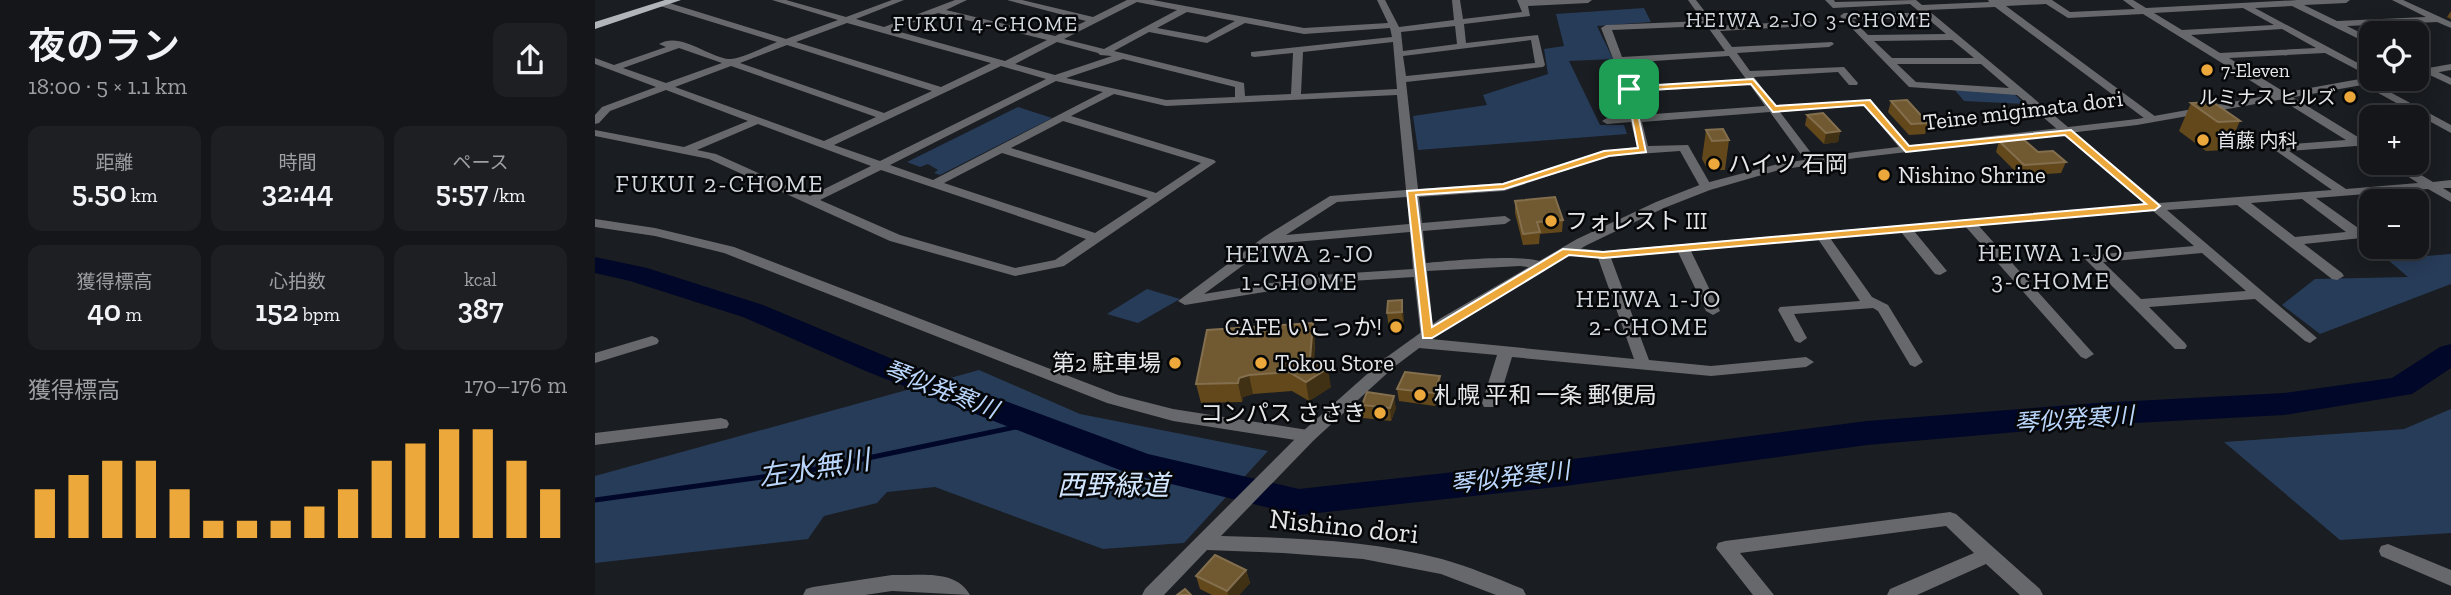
<!DOCTYPE html>
<html lang="ja">
<head>
<meta charset="utf-8">
<style>
  body { margin:0; font-family:"Zilla Slab","Noto Sans JP",serif; background:#1d1f22; color:#f1f3f6; height:100vh; display:flex; flex-direction:column; font-size:26px; white-space:nowrap }
  * { box-sizing:border-box; margin:0 }
  p { font-size:23px; color:#9d9fa2 }
  .icon { flex:none; width:38px; height:38px; fill:none; stroke:currentColor; stroke-width:2; stroke-linecap:round; stroke-linejoin:round }
  .map { position:relative; flex:1; overflow:hidden }
  .drawer { display:flex; flex-direction:column; background:#141619; width:595px }
  .drawer>* { flex:none }
  .tools { position:absolute; left:1764px; top:21px; display:grid; gap:14px }
  .tools a { display:grid; place-items:center; width:70px; height:70px; border-radius:14px; background:#141619; box-shadow:0 4px 18px #0003,0 0 0 2px #333538; font-size:35px }
  .pin { position:absolute; display:grid; place-items:center; width:60px; height:60px; color:#fff; margin:-30px; border-radius:14px; box-shadow:0 4px 10px #0006 }
  .round { display:grid; place-items:center; flex:none; width:74px; height:74px; border-radius:14px; background:#1d1f22 }
  .headline { display:flex; align-items:center; justify-content:space-between; height:119px; padding:0 28px }
  h1 { font-size:38px; font-weight:600; line-height:52px }
  .metrics { display:grid; grid-template-columns:repeat(3,1fr); gap:10px; height:119px; padding:7px 28px }
  .metrics div { display:grid; align-content:center; border-radius:14px; background:#1d1f22; text-align:center }
  .metrics b { font-size:30px; font-weight:600 }
  .metrics small { font-size:19px; font-weight:400 }
  .metrics p { font-size:19px }
  .chart { height:196px; padding:14px 28px }
  .chart p { display:flex; justify-content:space-between }
  .chart svg { width:100%; height:126px; margin-top:7px; stroke:#eda83b; stroke-width:6 }
  main { display:flex; flex:1; min-height:0 }
  .map>svg:first-child { display:block }
  .green { fill:#273c59 }
  .lines { fill:none; stroke-linecap:round; stroke-linejoin:round }
  .stream { stroke:#000728; stroke-width:5 }
  .river { fill:#000728; fill-rule:evenodd }
  .minor { fill:#67686b; fill-rule:evenodd }
  .tertiary { fill:#67686b; fill-rule:evenodd }
  .primary { fill:#b2b6bb; fill-rule:evenodd }
  .wall { fill:#63481b }
  .shaded-wall { fill:#403014 }
  .building { fill:#715931; stroke:#836f4e; stroke-width:2 }
  .route { fill:#eda83b; stroke:#fff; stroke-width:2; fill-rule:evenodd }
  .poi-dot { fill:#eda83b; stroke:#060709; stroke-width:2.5 }
  .labels { text-anchor:middle; dominant-baseline:central; stroke-width:5; stroke-linejoin:round; paint-order:stroke }
  .far-poi-label { font-size:19px; fill:#e5e7ea; stroke:#060709; text-anchor:start }
  .far-neighbourhood-label { font-size:21px; letter-spacing:2px; fill:#d5dae0; stroke:#060709 }
  .street-label { font-size:23px; fill:#e5e7ea; stroke:#060709 }
  .poi-label { font-size:23px; fill:#e5e7ea; stroke:#060709; text-anchor:start }
  .neighbourhood-label { font-size:24px; letter-spacing:2px; fill:#d5dae0; stroke:#060709 }
  .water-label { font-size:24px; font-style:italic; fill:#bad6fd; stroke:#060709 }
  .near-water-label { font-size:28px; font-style:italic; fill:#bad6fd; stroke:#060709 }
  .near-park-label { font-size:28px; font-style:italic; fill:#d2e5ff; stroke:#060709 }
  .near-street-label { font-size:28px; fill:#e5e7ea; stroke:#060709 }
</style>
</head>
<body>
<main>
<section class="drawer">
<div class="headline"><div><h1>夜のラン</h1><p>18:00 · 5 × 1.1 km</p></div><a class="round"><svg class="icon" aria-label="share" viewBox="0 0 24 24"><path d="M12 15V3M7 8l5-5 5 5M5 13v7h14v-7"/></svg></a></div>
<div class="metrics">
<div><p>距離</p><b>5.50<small> km</small></b></div>
<div><p>時間</p><b>32:44</b></div>
<div><p>ペース</p><b>5:57<small> /km</small></b></div>
</div>
<div class="metrics">
<div><p>獲得標高</p><b>40<small> m</small></b></div>
<div><p>心拍数</p><b>152<small> bpm</small></b></div>
<div><p>kcal</p><b>387</b></div>
</div>
<div class="chart"><p><span>獲得標高</span>170–176 m</p>
<svg viewBox="0 0 160 44" preserveAspectRatio="none"><path d="M5 44V27M15 44V22M25 44V17M35 44V17M45 44V27M55 44V38M65 44V38M75 44V38M85 44V33M95 44V27M105 44V17M115 44V11M125 44V6M135 44V6M145 44V17M155 44V27"/></svg>
</div>
</section>
<div class="map">
<svg width="1856" height="595" viewBox="0 0 1856 595">
  <rect width="100%" height="100%" fill="#1a1d21"/>
  <g class="green">
    <path d="M1049,8L1056,22L1002,26L1018,59L974,61L1005,125H1029L1032,134L823,150L818,116L892,105L888,95L953,74L949,49L969,46L961,14Z"/>
    <path d="M1359,89L1418,93L1430,104L1369,101Z"/>
    <path d="M423,107L457,118L345,175L339,173L343,170L333,164L325,167L312,162Z"/>
    <path d="M1856,254V284L1725,334L1687,305L1720,279L1813,277L1792,259Z"/>
    <path d="M552,289L585,299L543,323L512,314Z"/>
    <path d="M384,370L485,414L673,451L589,543L508,549L340,487L292,492L282,503L229,516L213,539L0,563V476Z"/>
    <path d="M1856,409V533L1745,540L1629,442L1809,429Z"/>
  </g>
  <g class="lines">
    <path class="stream" d="M0,500L211,471L435,424"/>
    <path class="river" d="M0,257L52,268L168,305L295,358L553,454L704,489L970,460L1272,421L1502,403L1689,393L1797,378L1845,347L1856,344V368L1817,394L1689,415L1502,425L1272,445L970,486L704,515L535,474L273,372L148,317L35,281L0,273Z"/>
    <g class="minor">
      <path d="M177,0H191L251,17L297,0H309L261,19L289,27L360,0H372L351,10L460,36L491,21L412,0H427L498,17L532,0H558L709,28L793,23L782,0H790L804,27L859,20L857,0H865L868,19L927,12L922,0H997L993,3L933,6L935,16L869,24L871,43L943,35L950,65L948,67L811,82L823,189L908,183L1009,151L1042,147L1036,122L1012,124L1007,121L1012,118L1035,116L1028,84L1006,28L1011,25L1108,21L1093,0H1101L1121,26L1214,21L1216,23L1211,26L1125,31L1137,47L1237,42L1239,44L1234,47L1142,53L1155,71L1249,67L1263,83L1262,85H1254L1243,72L1159,77L1181,106L1276,100L1317,149L1311,152L1307,151L1269,105L1185,112L1223,162L1217,165L1213,164L1175,112L1047,122L1053,146L1093,145L1117,187L1115,190H1107L1085,151L1014,156L909,191L824,197L827,223L910,216L916,220L910,224L828,231L831,263C856,261 939,252 955,265L948,269L925,266L832,271L839,336L836,339L1039,359L1003,258L967,254L965,251L967,248L972,247L1008,251L1550,204L1422,95L1314,87L1245,16L1249,13H1326L1315,4L1238,8L1230,0H1239L1240,2L1321,0L1327,5L1394,2L1393,0H1457L1475,12L1540,9L1528,0H1538L1551,8L1703,0H1755L1751,3L1709,5L1742,21L1831,17L1797,0H1808L1856,22V28L1842,22L1752,26L1776,38V45L1697,6L1660,8L1776,70V77L1730,53L1634,58L1776,145V153L1761,146L1694,151L1751,189L1823,183L1792,163H1806L1838,182L1856,180V188H1848L1856,193V202L1833,189L1721,198L1766,230L1776,229V237L1709,244L1747,273L1749,276L1742,280L1737,279L1642,205L1572,210L1722,338L1715,343L1710,341L1660,299L1554,307L1590,343L1592,346L1590,349H1580L1490,259L1497,255L1599,246L1558,211L1383,225L1496,351L1499,354L1491,359L1486,357L1370,226L1319,231L1352,271L1345,275L1340,274L1306,232L1235,238L1277,297L1293,305L1328,362L1320,367L1315,365L1283,311L1278,308L1199,314L1212,338L1205,343L1200,341L1183,310L1185,307L1265,301L1223,239L1096,251L1125,311L1118,315L1111,311L1083,252L1016,258L1054,360L1116,366L1211,357L1219,362L1211,367L1116,376L917,357L903,403L901,407H889L887,403L902,355L824,348L817,343L819,340L826,338L819,277L725,283L590,305L583,301L669,237L735,196L811,190L802,95L571,106L519,94L476,116L619,160L621,162L469,266L420,276L295,241L114,159L0,136V130L89,147L153,121L71,90L15,111L4,123L0,124V115L7,107L61,87L0,64V58L19,65L71,47L64,44C85,31 113,57 134,59C144,60 171,46 182,42L65,6L64,4L68,1L191,39L243,20ZM542,2L582,10L509,49L469,39ZM1451,4L1473,18L1548,14L1751,140L1683,145L1677,148L1737,190L1564,203L1333,10L1400,7L1553,121H1561V117L1411,6ZM1648,8L1679,25L1587,30L1559,13ZM592,12L640,21L611,37L562,28ZM343,13L452,40L410,61L298,30ZM1257,19H1333L1351,34L1273,35ZM252,23L396,63L346,87L201,42ZM650,23L709,34L795,28L797,37L656,52V56L659,57L698,53L696,94L650,96L649,83L519,51L554,32L612,43ZM860,26L862,44L808,51L806,32ZM1112,26L1130,51L1027,57L1017,30ZM1687,29L1721,48L1625,53L1596,35ZM936,40L940,63L811,76L808,56ZM1357,40L1379,58H1297L1279,41ZM462,42L503,53L505,55L517,56L460,75L420,64ZM798,42L802,89L706,94L708,52ZM192,45L337,91L289,113L145,63ZM84,48L127,63L71,83L28,68ZM1134,56L1151,79L1038,86L1029,63ZM528,59L640,87V97L571,100L471,78ZM1302,64H1386L1414,88L1321,82ZM136,66L281,117L229,141L80,87ZM406,66L451,79L285,161L239,145ZM461,81L508,92L338,180L295,165ZM1155,85L1170,106L1045,115L1040,92ZM468,121L606,163L561,193L416,148ZM163,124L276,166L215,196L121,154L102,150ZM407,153L553,198L500,233L349,183ZM286,170L491,239L460,260L420,268L305,235L225,200ZM812,197L814,224L691,235L742,202ZM1707,199L1751,232L1700,237L1656,203ZM815,232L818,269L725,275L609,294L677,244ZM1607,253L1651,291L1546,299L1508,262Z"/>
      <path d="M1822,62L1856,78V85L1822,69Z"/>
      <path d="M1769,78L1856,125V133L1765,83L1764,81Z"/>
      <path d="M0,219L60,228L139,247L523,395L578,409L713,430L719,432L721,436L719,440L713,442L578,421L512,403L129,253L60,236L0,227Z"/>
      <path d="M1822,220L1834,228L1833,231L1822,233Z"/>
      <path d="M57,336L62,338L64,341L62,344L0,363V353Z"/>
      <path d="M126,418L132,420L134,424L132,428L0,445V433Z"/>
      <path d="M1355,512L1361,514L1445,589L1448,595H1425L1391,564L1322,595H1292L1295,589L1379,553L1351,526L1145,553L1179,595H1158L1121,548L1123,543L1130,541Z"/>
      <path d="M1793,544L1856,570V586L1786,556L1784,551L1786,546Z"/>
      <path d="M297,575C322,576 361,568 375,595L297,591L270,595H208L211,589L218,587Z"/>
    </g>
    <g class="tertiary">
      <path d="M1856,64V70L1822,76V70Z"/>
      <path d="M1776,77L1789,79L1784,82L1542,125L1261,158L1184,170L1115,190L1069,208L992,245L856,324L799,367L719,440L626,536C700,538 775,540 847,559C875,567 901,578 928,589L931,595H901L846,574L768,559L688,553L612,550L569,595H547L550,589L707,432L789,359L846,318L982,239L1061,202L1107,184L1183,164L1261,152L1542,119Z"/>
    </g>
    <path class="primary" d="M70,0H86L0,29V22Z"/>
  </g>
  <g class="wall">
    <path d="M1856,11V19L1852,17Z"/>
    <path d="M1296,101L1333,123L1330,134L1314,135L1293,112Z"/>
    <path d="M1596,103L1645,121L1632,150L1611,151L1584,131Z"/>
    <path d="M1212,115L1245,131L1243,142L1229,144L1210,125Z"/>
    <path d="M1111,130L1134,140L1130,170H1113L1107,159Z"/>
    <path d="M1404,141L1443,152L1471,162L1466,173L1425,176L1401,152Z"/>
    <path d="M920,201L968,220L967,232L945,234L944,244L928,245L920,213Z"/>
    <path d="M807,300L809,330L794,331L792,313Z"/>
    <path d="M720,341L719,361L736,387L714,401L697,391L658,394L648,397L647,402L606,403L601,384Z"/>
    <path d="M845,376L846,389L840,406L804,401L802,389Z"/>
    <path d="M767,405L801,408L796,421L768,418Z"/>
    <path d="M651,570L655,583L644,595H617L605,589L601,576Z"/>
  </g>
  <g class="shaded-wall">
    <path d="M1245,131L1243,142L1229,144L1231,133Z"/>
    <path d="M807,300L809,318V330L807,312Z"/>
    <path d="M718,323L720,341L718,378L715,359Z"/>
    <path d="M733,368L736,387L714,401L711,382Z"/>
    <path d="M654,375L658,394L648,397L647,402L643,383L644,378Z"/>
    <path d="M845,376L846,389L840,406L839,393Z"/>
    <path d="M799,396L801,408L796,421L795,408Z"/>
    <path d="M651,570L655,583L644,595H633L632,591Z"/>
  </g>
  <g class="building">
    <path d="M1312,100L1333,123L1316,124L1296,101Z"/>
    <path d="M1618,102L1645,121L1623,122L1596,103Z"/>
    <path d="M1228,113L1245,131L1231,133L1212,115Z"/>
    <path d="M1128,129L1134,140L1117,141L1111,130Z"/>
    <path d="M1428,139L1443,152L1458,151L1471,162L1429,165L1404,141Z"/>
    <path d="M960,197L968,220L942,222L945,232L928,234L920,201Z"/>
    <path d="M807,300V312L792,313L793,301Z"/>
    <path d="M718,323L715,359L733,368L711,382L694,372L654,375L644,378L643,383L601,384L612,330Z"/>
    <path d="M810,372L845,376L839,393L802,389Z"/>
    <path d="M772,392L799,396L795,408L767,405Z"/>
    <path d="M620,555L651,570L632,591L601,576Z"/>
    <path d="M590,589L596,595H582Z"/>
  </g>
  <path class="route" d="M1158,79L1181,106L1275,100L1314,146L1476,130L1565,206L1560,210L1008,258L974,255L837,338H828L812,191L908,184L1009,151L1043,148L1031,87ZM1156,84L1178,112L1269,105L1311,152L1470,135L1551,204L1008,252L968,249L837,327L821,195L909,189L1014,156L1051,152L1038,91Z"/>
  <g class="poi-dot">
    <circle cx="1612" cy="70" r="7"/>
    <circle cx="1755" cy="97" r="7"/>
    <circle cx="1608" cy="140" r="7"/>
    <circle cx="1119" cy="164" r="7"/>
    <circle cx="1289" cy="175" r="7"/>
    <circle cx="956" cy="221" r="7"/>
    <circle cx="801" cy="327" r="7"/>
    <circle cx="580" cy="363" r="7"/>
    <circle cx="666" cy="363" r="7"/>
    <circle cx="825" cy="395" r="7"/>
    <circle cx="785" cy="413" r="7"/>
  </g>
  <g class="labels">
    <g class="far-poi-label">
      <text x="1626" y="70">7-Eleven</text>
      <text x="1741" y="97" text-anchor="end">ルミナス ヒルズ</text>
      <text x="1622" y="140">首藤 内科</text>
    </g>
    <g class="far-neighbourhood-label">
      <text x="1214" y="19">HEIWA 2-JO 3-CHOME</text>
      <text x="391" y="23">FUKUI 4-CHOME</text>
    </g>
    <g class="street-label">
      <text transform="translate(1428 110) rotate(-7)">Teine migimata dori</text>
    </g>
    <g class="poi-label">
      <text x="1133" y="164">ハイツ 石岡</text>
      <text x="1303" y="175">Nishino Shrine</text>
      <text x="970" y="221">フォレスト III</text>
      <text x="787" y="327" text-anchor="end">CAFE いこっか!</text>
      <text x="566" y="363" text-anchor="end">第2 駐車場</text>
      <text x="680" y="363">Tokou Store</text>
      <text x="839" y="395">札幌 平和 一条 郵便局</text>
      <text x="771" y="413" text-anchor="end">コンパス ささき</text>
    </g>
    <g class="neighbourhood-label">
      <text x="125" y="183">FUKUI 2-CHOME</text>
      <text x="1456" y="252">HEIWA 1-JO<tspan x="1456" dy="28">3-CHOME</tspan></text>
      <text x="705" y="253">HEIWA 2-JO<tspan x="705" dy="28">1-CHOME</tspan></text>
      <text x="1054" y="298">HEIWA 1-JO<tspan x="1054" dy="28">2-CHOME</tspan></text>
    </g>
    <g class="water-label">
      <text transform="translate(346 389) rotate(21)">琴似発寒川</text>
      <text transform="translate(1479 419) rotate(-4)">琴似発寒川</text>
      <text transform="translate(915 477) rotate(-7)">琴似発寒川</text>
    </g>
    <g class="near-water-label">
      <text transform="translate(219 468) rotate(-9)">左水無川</text>
    </g>
    <g class="near-park-label">
      <text x="518" y="485">西野緑道</text>
    </g>
    <g class="near-street-label">
      <text transform="translate(749 526) rotate(6)">Nishino dori</text>
    </g>
  </g>
</svg>
<div class="tools">
<a><svg class="icon" aria-label="locate" viewBox="0 0 24 24"><circle cx="12" cy="12" r="6"/><path d="M12 2v4M12 18v4M2 12h4M18 12h4"/></svg></a>
<a>+</a>
<a>−</a>
</div>
<div class="pin" style="left:1034px;top:89px;background:#1e9e55"><svg class="icon" aria-label="arrive" viewBox="0 0 24 24"><path d="M6 21V4h12l-3 4 3 4H6"/></svg></div>
</div>
</main>
</body>
</html>
